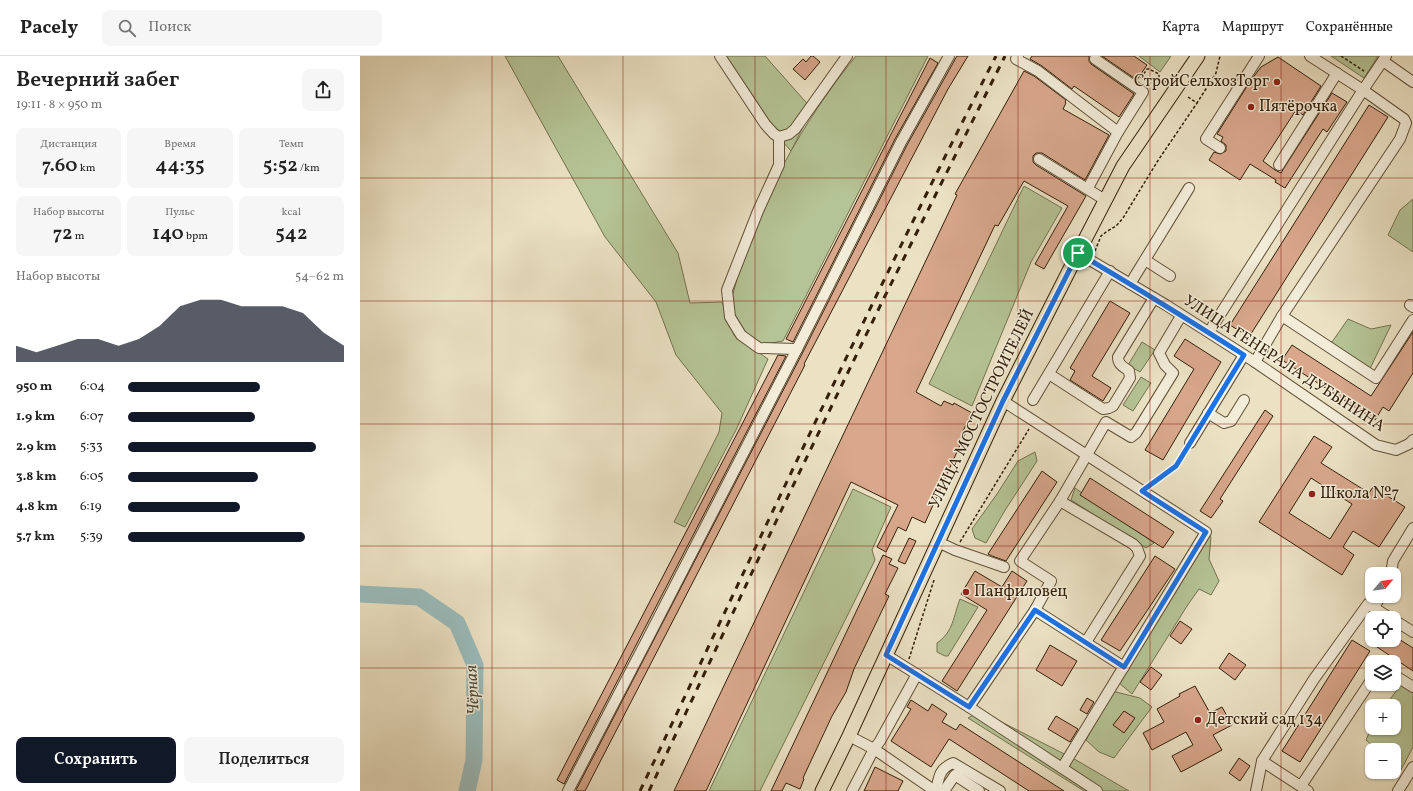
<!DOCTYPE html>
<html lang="ru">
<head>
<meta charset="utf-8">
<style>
  body { margin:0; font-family:Vollkorn,serif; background:#f6f6f6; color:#222; height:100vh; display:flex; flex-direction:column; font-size:15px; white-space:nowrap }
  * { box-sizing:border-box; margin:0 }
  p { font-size:13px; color:#767676 }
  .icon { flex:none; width:22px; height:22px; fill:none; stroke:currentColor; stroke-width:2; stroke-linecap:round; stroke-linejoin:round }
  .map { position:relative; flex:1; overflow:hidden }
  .panel { display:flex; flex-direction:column; background:#fff; width:360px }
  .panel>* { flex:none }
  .needle { width:26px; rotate:61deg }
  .buttons { position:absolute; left:1005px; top:511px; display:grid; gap:8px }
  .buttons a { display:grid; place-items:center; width:36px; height:36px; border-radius:8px; background:#fff; box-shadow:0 1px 3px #0004; font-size:20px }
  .pin { position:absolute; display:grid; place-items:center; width:34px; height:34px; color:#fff; margin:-17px; border:2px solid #fff; border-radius:50%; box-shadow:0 1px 4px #0007 }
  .round { display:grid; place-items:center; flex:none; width:42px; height:42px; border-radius:8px; background:#f6f6f6 }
  .headline { display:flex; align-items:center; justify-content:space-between; height:68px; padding:0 16px }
  h1 { font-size:22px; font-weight:600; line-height:30px }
  .metrics { display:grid; grid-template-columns:repeat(3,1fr); gap:6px; height:68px; padding:4px 16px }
  .metrics div { display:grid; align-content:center; border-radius:8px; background:#f6f6f6; text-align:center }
  .metrics b { font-size:20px; font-weight:600 }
  .metrics small { font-size:11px; font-weight:400 }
  .metrics p { font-size:11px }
  .chart { height:112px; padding:8px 16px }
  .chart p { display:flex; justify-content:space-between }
  .chart svg { width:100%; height:72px; margin-top:4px; fill:#111827; opacity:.7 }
  .action { display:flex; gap:8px; margin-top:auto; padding:8px 16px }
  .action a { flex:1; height:46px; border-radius:8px; background:#111827; color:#fff; font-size:16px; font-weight:600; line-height:46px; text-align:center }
  .action a+a { background:#f6f6f6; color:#222 }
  ul { padding:0 16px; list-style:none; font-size:13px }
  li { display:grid; grid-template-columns:64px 48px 1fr; align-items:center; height:30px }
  li i { height:10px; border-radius:5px; background:#111827 }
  header { display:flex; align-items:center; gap:24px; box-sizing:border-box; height:56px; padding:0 20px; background:#fff; border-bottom:1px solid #e0e0e0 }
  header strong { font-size:19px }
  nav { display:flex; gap:22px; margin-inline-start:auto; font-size:14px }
  .search { width:280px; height:36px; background:#f6f6f6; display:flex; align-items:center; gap:10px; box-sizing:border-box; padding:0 14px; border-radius:8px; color:#767676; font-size:15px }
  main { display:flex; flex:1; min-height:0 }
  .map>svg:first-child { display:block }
  .green { fill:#b5c496; stroke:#74724f }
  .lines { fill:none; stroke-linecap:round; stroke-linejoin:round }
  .river { stroke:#9abcbb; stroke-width:17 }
  .building { fill:#d8a78c; stroke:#331f08; fill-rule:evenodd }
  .minor-casing { stroke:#615037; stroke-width:12 }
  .major-casing { stroke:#331f08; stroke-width:15 }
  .path { stroke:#331f08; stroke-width:1.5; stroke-dasharray:3 2; stroke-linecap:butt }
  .minor { stroke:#f2ecd9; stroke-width:10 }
  .major { stroke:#ebe2c4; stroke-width:13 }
  .rail { stroke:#331f08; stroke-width:3; stroke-dasharray:7 7; stroke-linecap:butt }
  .route-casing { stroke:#fff; stroke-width:8 }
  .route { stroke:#1a73e8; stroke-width:5 }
  .grid { fill:none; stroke:#8f2418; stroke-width:1; stroke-opacity:0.55 }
  .poi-dot { fill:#8f2418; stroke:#f2ecd9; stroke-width:1.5 }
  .labels { text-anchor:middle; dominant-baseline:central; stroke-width:3; stroke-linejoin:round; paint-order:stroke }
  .poi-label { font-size:16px; fill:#331f08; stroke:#f2ecd9; text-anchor:start }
  .street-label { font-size:16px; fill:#331f08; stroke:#f2ecd9 }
  .water-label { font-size:17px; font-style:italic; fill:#524e3e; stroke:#f2ecd9 }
</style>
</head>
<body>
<header>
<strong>Pacely</strong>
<div class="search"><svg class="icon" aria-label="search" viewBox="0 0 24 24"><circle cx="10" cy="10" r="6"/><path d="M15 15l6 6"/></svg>Поиск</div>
<nav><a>Карта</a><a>Маршрут</a><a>Сохранённые</a></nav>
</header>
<main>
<section class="panel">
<div class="headline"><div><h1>Вечерний забег</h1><p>19:11 · 8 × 950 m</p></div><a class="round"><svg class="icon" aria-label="share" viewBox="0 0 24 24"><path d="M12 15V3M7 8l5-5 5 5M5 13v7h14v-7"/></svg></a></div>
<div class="metrics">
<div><p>Дистанция</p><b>7.60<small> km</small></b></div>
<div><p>Время</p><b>44:35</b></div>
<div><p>Темп</p><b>5:52<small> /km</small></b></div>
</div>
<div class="metrics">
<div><p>Набор высоты</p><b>72<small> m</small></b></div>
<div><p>Пульс</p><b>140<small> bpm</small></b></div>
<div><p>kcal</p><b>542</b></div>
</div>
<div class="chart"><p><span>Набор высоты</span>54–62 m</p>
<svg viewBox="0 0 160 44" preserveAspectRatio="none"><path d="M0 44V34L10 38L20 34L30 30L40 30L50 34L60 30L70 22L80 10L90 6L100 6L110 10L120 10L130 10L140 14L150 26L160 34V44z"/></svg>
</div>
<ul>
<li><b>950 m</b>6:04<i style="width:61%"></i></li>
<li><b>1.9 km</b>6:07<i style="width:59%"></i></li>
<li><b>2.9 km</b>5:33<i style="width:87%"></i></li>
<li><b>3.8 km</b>6:05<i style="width:60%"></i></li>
<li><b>4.8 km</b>6:19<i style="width:52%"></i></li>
<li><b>5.7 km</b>5:39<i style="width:82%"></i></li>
</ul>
<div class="action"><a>Сохранить</a><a>Поделиться</a></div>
</section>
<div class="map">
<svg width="1053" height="735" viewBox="0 0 1053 735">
  <rect width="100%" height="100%" fill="#ebe2c4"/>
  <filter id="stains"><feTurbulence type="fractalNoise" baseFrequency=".005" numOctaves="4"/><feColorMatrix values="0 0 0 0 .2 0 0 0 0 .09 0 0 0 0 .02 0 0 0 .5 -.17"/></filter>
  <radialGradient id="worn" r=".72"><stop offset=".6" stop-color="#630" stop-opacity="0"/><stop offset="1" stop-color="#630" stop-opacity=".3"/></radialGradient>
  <g class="green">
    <path d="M145,0H198L318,197L330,247L362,246L374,279L408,303L376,374L325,471L314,466L359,376L362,357L316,299L296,246L245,181Z"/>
    <path d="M362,0H405L452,53L431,95L414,76Z"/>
    <path d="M496,0H568L423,285L394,290L367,258C375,232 381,206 390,182C415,116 452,54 496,0Z"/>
    <path d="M779,0H811L800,16Z"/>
    <path d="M971,0H1018L1004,22Z"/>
    <path d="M664,130L702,152L671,206L612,350L569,328Z"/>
    <path d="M1053,143V196L1028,179L1040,154Z"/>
    <path d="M988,263L1011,273L1031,269L1006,321L959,284L972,286Z"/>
    <path d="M782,286L795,294L780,316L768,309Z"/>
    <path d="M781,321L791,327L773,355L763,349Z"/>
    <path d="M675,396L677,405L644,456L626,487L615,482L612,473L637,438L658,405Z"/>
    <path d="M715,432L794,487L786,492L711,444Z"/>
    <path d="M493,433L531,451L512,494L515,504L400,735H349Z"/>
    <path d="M846,478L851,481L849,503L859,525L851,539L839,533L827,550L772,638L758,626Z"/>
    <path d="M600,543L618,551L588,600H585L577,596V587C594,575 593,561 600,543Z"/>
    <path d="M1043,626L1053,633V691L1041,714L1034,708V694H1017L1006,684L1012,670V672H1034V650H1025Z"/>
    <path d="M752,635L780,642L792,651L754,702L739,696L726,684Z"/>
    <path d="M620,655L716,704L769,735H724L608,662Z"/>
  </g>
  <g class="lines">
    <path class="river" d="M0,538L59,541L97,567L115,609L114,704L107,735"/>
  </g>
  <g class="building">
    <path d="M451,0H453L460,6L445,24L433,13L443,3L446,6Z"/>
    <path d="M597,0H608L588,33L444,308L445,309L225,735H218L216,734L443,296L547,89Z"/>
    <path d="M672,0H729V5L731,8L774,38L759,61L714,30L712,33L682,10L670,3Z"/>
    <path d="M742,0H774L787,9L777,24Z"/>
    <path d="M918,1L961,30L943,59L936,54L903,105L915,114L921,117L924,112L972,37L987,46L967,76L963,73L925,132L915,126L916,124L890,108L880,124L849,104L854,96L860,98L866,95V89L861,85L863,81L857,78L891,24L901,11Z"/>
    <path d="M570,2L578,7L535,83L433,286L426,283Z"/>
    <path d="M664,15L674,20L706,44L705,46L706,47L703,53L749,79L725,124L682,97H676L673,100V106L676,109L726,140L684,213L675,208L708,150L664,125L638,170L635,169L556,336L581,350L584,345L593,349L594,347L612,357L602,377L605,378L565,467L552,461L546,475L538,471L526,496L517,491L538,449L491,426L346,735H314L597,139L595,138Z"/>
    <path d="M1009,49L1028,61L889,281L870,269Z"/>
    <path d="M750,245L770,257L732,320L751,332L743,345L710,324L715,315L710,312Z"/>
    <path d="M1053,276V317L1029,355L1023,351L1015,364L922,304L932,289L1011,340Z"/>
    <path d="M825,283L861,306L803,404L785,394L834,313L814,300Z"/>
    <path d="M418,299L426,300L204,728L197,724Z"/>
    <path d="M905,354L913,360L860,443L863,445L851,462L840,455Z"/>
    <path d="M954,380L972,391L961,407L1009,437L1013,431L1045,451L1019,491L993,475L983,491L994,499L982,519L899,466ZM951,422L992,448L970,483L929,457Z"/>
    <path d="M682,415L697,426L646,505L632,500L628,498Z"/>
    <path d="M730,422L814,476L803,492L720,439Z"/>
    <path d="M549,482L556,485L545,508L538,505Z"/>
    <path d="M523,499L532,503L529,508L538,512L525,538L529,540L494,613L486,636L472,660L443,722L444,723L440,733L426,727L422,735H411Z"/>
    <path d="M795,500L815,513L760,595L741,584Z"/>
    <path d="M615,515L642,531L652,515L667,525L597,635L582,625L627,554L601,538Z"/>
    <path d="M820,565L832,573L821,588L810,580Z"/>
    <path d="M1034,580L1053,592V615L1017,591L1021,584H1034Z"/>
    <path d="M992,584L1010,595L940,706L922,695Z"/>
    <path d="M690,589L717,605L702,630L676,614Z"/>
    <path d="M869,597L886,609L875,624L859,612Z"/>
    <path d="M791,611L802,619L791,634L780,626Z"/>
    <path d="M835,630L850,657L862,651L872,669L853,679L862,694L821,716L812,700L833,689L826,676L792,694L783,677L804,666L797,653L820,640L819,638Z"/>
    <path d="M727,642L734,646L727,658L720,654Z"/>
    <path d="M551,644L568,655L572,648L587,658L582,666L596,674L600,668L704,735H669L589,683L571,711L531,685L551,653L547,651Z"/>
    <path d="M764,655L775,662L764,677L753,669Z"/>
    <path d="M696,660L718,673L710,686L688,673Z"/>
    <path d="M879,702L890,710L880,725L869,717Z"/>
    <path d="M515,711L543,725L538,735H504Z"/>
  </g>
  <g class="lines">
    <g class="minor-casing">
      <g id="minor">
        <path d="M360,0L405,68L414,78L419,81L429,78L435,73L487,0"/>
        <path d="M658,0L656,3L678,15L758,76L728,132"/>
        <path d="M950,0L1003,34L1026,0"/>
        <path d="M735,3L783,36L758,76"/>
        <path d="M1023,5L1053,26"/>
        <path d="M419,81V109L398,155L367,234L370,261L381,279L399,292L437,293"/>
        <path d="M860,92L846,83L899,0"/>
        <path d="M679,103L745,144"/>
        <path d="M919,109L977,17"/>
        <path d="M718,197L806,249L895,306L1016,389L1036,394L1049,388L1053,384"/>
        <path d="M785,204L810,220"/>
        <path d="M770,228L829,132"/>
        <path d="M1050,249L1053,251"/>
        <path d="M922,260L1016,322L1053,264"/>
        <path d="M849,276L1003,34L1044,63L1046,67L1040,83L922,260L895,306"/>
        <path d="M689,318L743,353L749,352L753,350L770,322L769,315C764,311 758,309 758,301L794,242"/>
        <path d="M673,344L750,215"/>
        <path d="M643,345L846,476L702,712"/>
        <path d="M848,357L864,367L871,365L884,344"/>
        <path d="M830,387L884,299"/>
        <path d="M578,486L595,494L644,511"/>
        <path d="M1031,518L1033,505L1053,472"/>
        <path d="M1014,551L1021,540"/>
        <path d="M675,554L691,525L660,505L700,445"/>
        <path d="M1034,564L1053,576"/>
        <path d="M726,586L780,500L777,492L773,488L700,445L746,366L771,381L776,377L813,317L805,309L799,297L821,260"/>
        <path d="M526,599L609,651L737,735"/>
        <path d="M1034,619L1053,631"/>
        <path d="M609,651L675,554L764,611"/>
        <path d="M489,680L514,693L575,735"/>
        <path d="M902,705L948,735"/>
        <path d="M941,730L1012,623"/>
        <path d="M208,735L288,582L437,293L541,86L589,0"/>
        <path d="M492,735L514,693L520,685L557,618"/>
        <path d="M576,735C579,721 579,713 593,707L640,735"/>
        <path d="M584,735L595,719L619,735"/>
        <path d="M896,735L902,705L954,623L1008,548L1030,562"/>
        <path d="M1038,735L1053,711"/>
      </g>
    </g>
    <g class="major-casing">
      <path id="major" d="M462,735L489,680L643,345L718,197L763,110L838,0"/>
    </g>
    <g class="path">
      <path d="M981,0L1004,15"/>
      <path d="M781,22L787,13H789L799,18V22L806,26"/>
      <path d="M828,41L837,47L856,17L860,0"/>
      <path d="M735,195L741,180L746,176L756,170L763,162L797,106L837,47"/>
      <path d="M791,428L816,410L825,395"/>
      <path d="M600,486L669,373"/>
      <path d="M549,603L574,524"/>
    </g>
    <use href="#minor" class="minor"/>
    <use href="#major" class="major"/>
    <g class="rail">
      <path d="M280,735C397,489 512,242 636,0"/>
      <path d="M289,735L429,438L524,242L645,0"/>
    </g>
  </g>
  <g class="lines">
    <g class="route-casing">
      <path id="route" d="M718,197C774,230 829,264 884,299L816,410L782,435L846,476L764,611L675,554L609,651L526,599L643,345Z"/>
    </g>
    <use href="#route" class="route"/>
  </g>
  <path class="grid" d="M132,0V735M263,0V735M395,0V735M526,0V735M658,0V735M790,0V735M921,0V735M0,122H1053M0,245H1053M0,368H1053M0,490H1053M0,612H1012M1034,612H1053"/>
  <g class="poi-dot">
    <circle cx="917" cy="26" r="4"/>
    <circle cx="891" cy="51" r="4"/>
    <circle cx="952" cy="438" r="4"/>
    <circle cx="606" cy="536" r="4"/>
    <circle cx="838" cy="664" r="4"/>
  </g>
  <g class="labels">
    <g class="poi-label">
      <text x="909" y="26" text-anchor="end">СтройСельхозТорг</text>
      <text x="899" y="51">Пятёрочка</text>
      <text x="960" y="438">Школа №7</text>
      <text x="614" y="536">Панфиловец</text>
      <text x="846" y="664">Детский сад 134</text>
    </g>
    <g class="street-label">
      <text transform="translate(924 308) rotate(33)">УЛИЦА ГЕНЕРАЛА ДУБЫНИНА</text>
      <text transform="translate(622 353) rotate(-64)">УЛИЦА МОСТОСТРОИТЕЛЕЙ</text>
    </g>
    <g class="water-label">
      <text transform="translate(113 634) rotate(-93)">Чёрная</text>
    </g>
  </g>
  <rect width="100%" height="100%" filter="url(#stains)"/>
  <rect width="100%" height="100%" fill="url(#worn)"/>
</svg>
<div class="buttons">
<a><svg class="needle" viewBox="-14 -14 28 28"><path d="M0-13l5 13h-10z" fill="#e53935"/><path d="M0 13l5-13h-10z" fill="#767676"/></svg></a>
<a><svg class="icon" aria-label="locate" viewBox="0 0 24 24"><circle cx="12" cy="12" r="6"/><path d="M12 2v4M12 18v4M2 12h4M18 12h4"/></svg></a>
<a><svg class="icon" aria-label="layers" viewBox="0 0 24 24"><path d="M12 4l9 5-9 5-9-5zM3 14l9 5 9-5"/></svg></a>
<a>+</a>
<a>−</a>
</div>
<div class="pin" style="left:718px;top:197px;background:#1e9e55"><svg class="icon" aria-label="arrive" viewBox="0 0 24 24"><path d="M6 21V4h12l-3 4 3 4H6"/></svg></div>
</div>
</main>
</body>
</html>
